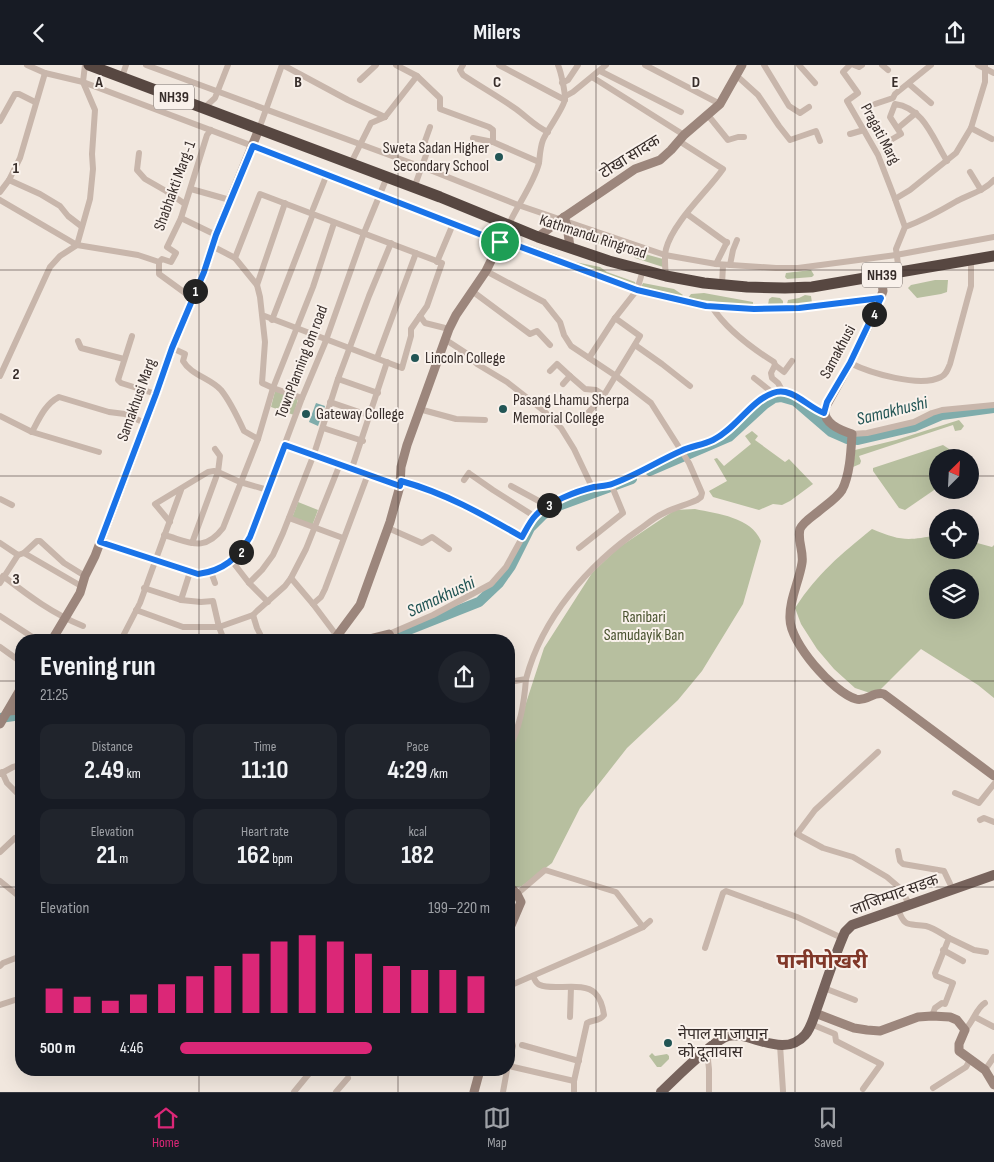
<!DOCTYPE html>
<html lang="en">
<head>
<meta charset="utf-8">
<style>
  body { margin:0; font-family:"Sofia Sans Condensed","Noto Sans Devanagari",sans-serif; background:#20242c; color:#f1f3f6; height:100vh; display:flex; flex-direction:column; font-size:19px; white-space:nowrap }
  * { box-sizing:border-box; margin:0 }
  p { font-size:16px; color:#9ea1a6 }
  .icon { flex:none; width:28px; height:28px; fill:none; stroke:currentColor; stroke-width:2; stroke-linecap:round; stroke-linejoin:round }
  .map { position:relative; flex:1; overflow:hidden }
  .panel { position:absolute; left:15px; top:569px; width:500px; height:442px; display:flex; flex-direction:column; background:#171b24; border-radius:20px; box-shadow:0 5px 20px #0002 }
  .panel>* { flex:none }
  .needle { width:32px; rotate:24deg }
  .controls { position:absolute; left:929px; top:384px; display:grid; gap:10px }
  .controls a { display:grid; place-items:center; width:50px; height:50px; border-radius:50%; background:#171b24; box-shadow:0 5px 20px #0002; font-size:25px }
  .pin { position:absolute; display:grid; place-items:center; width:42px; height:42px; color:#fff; margin:-21px; border:2px solid #fff; border-radius:50%; box-shadow:0 1px 5px #0007 }
  .km { position:absolute; width:25px; height:25px; margin:-12px; border-radius:50%; background:#222; color:#fff; font-size:14px; line-height:25px; text-align:center }
  .round { display:grid; place-items:center; flex:none; width:52px; height:52px; border-radius:26px; background:#20242c }
  .head { display:flex; align-items:center; justify-content:space-between; height:85px; padding:0 25px }
  h1 { font-size:28px; font-weight:700; line-height:38px }
  .stats { display:grid; grid-template-columns:repeat(3,1fr); gap:8px; height:85px; padding:5px 25px }
  .stats div { display:grid; align-content:center; border-radius:12px; background:#20242c; text-align:center }
  .stats b { font-size:25px; font-weight:700 }
  .stats small { font-size:14px; font-weight:400 }
  .stats p { font-size:14px }
  .chart { height:140px; padding:10px 25px }
  .chart p { display:flex; justify-content:space-between }
  .chart svg { width:100%; height:90px; margin-top:5px; stroke:#db2777; stroke-width:6 }
  ul { padding:0 25px; list-style:none; font-size:16px }
  li { display:grid; grid-template-columns:80px 60px 1fr; align-items:center; height:38px }
  li i { height:12px; border-radius:6px; background:#db2777 }
  header { display:flex; justify-content:space-between; align-items:center; height:65px; padding:0 25px; background:#171b24; font-size:22px; font-weight:700 }
  .menu { display:flex; justify-content:space-around; align-items:center; height:70px; border-top:1px solid #363941; background:#171b24; font-size:14px; color:#9ea1a6 }
  .menu a { display:grid; justify-items:center; gap:2px }
  .menu .current { color:#db2777 }
  .map>svg:first-child { display:block }
  .green { fill:#b7bf9f; fill-rule:evenodd }
  .water { fill:#7facab }
  .lines { fill:none; stroke-linecap:round; stroke-linejoin:round }
  .river { stroke:#7facab; stroke-width:10 }
  .street { stroke:#c8b6ab; stroke-width:6 }
  .secondary { stroke:#9c867c; stroke-width:9 }
  .primary { stroke:#77635c; stroke-width:10 }
  .highway { stroke:#574741; stroke-width:11 }
  .route-casing { stroke:#fff; stroke-width:10 }
  .route { stroke:#1a73e8; stroke-width:6 }
  .grid { fill:none; stroke:#372d2a; stroke-width:1; stroke-opacity:0.55 }
  .poi-dot { fill:#255; stroke:#f9f1eb; stroke-width:2 }
  .labels { text-anchor:middle; dominant-baseline:central; stroke-width:4; stroke-linejoin:round; paint-order:stroke }
  .shield { fill:#f9f1eb; stroke:#716864; stroke-width:1 }
  .shield-label { font-size:15px; font-weight:bold; fill:#372d2a }
  .street-label { font-size:16px; fill:#372d2a; stroke:#f9f1eb }
  .poi-label { font-size:16px; fill:#372d2a; stroke:#f9f1eb; text-anchor:start }
  .park-label { font-size:16px; fill:#49532f; stroke:#f9f1eb }
  .water-label { font-size:18px; font-style:italic; fill:#255; stroke:#f9f1eb }
  .district-label { font-size:21px; font-weight:bold; fill:#803728; stroke:#f9f1eb }
  .grid-label { font-size:16px; text-anchor:middle; font-weight:bold; fill:#372d2a; stroke:#f9f1eb; stroke-width:4; stroke-linejoin:round; paint-order:stroke }
</style>
</head>
<body>
<header><svg class="icon" aria-label="back" viewBox="0 0 24 24"><path d="M15 5l-7 7 7 7"/></svg>Milers<svg class="icon" aria-label="share" viewBox="0 0 24 24"><path d="M12 15V3M7 8l5-5 5 5M5 13v7h14v-7"/></svg></header>
<div class="map">
<svg width="994" height="1027" viewBox="0 0 994 1027">
  <rect width="100%" height="100%" fill="#f1e7de"/>
  <g class="green">
    <path d="M573,166C585,167 605,171 613,180L609,183L573,169Z"/>
    <path d="M509,175L527,179L560,191L559,193L509,177Z"/>
    <path d="M634,186L663,194V202L635,193L631,190Z"/>
    <path d="M575,197L600,202L607,207L635,217L636,221L574,199Z"/>
    <path d="M811,205L814,210L812,212L787,214L785,212L786,208Z"/>
    <path d="M935,215H948L947,227L941,229L917,233L908,223L911,220Z"/>
    <path d="M643,218L674,224L683,230L681,232L641,222Z"/>
    <path d="M704,228L753,237V240L732,239L688,233L691,229Z"/>
    <path d="M805,230L811,231L812,238L787,239L788,235L799,233Z"/>
    <path d="M772,232L780,233L783,236V240H768L769,234Z"/>
    <path d="M275,326L298,334L294,350L271,342Z"/>
    <path d="M959,355L964,361L961,365L955,366L953,360L865,389L859,391L861,396L860,399L853,402L855,385L896,375Z"/>
    <path d="M752,366L758,371L755,375L785,397L789,394L813,419L790,436L782,440L773,439L759,445L713,432L709,426L727,416L714,394L717,393L724,401L751,379L745,371Z"/>
    <path d="M943,380L949,384L952,392H938L937,423L905,445L899,443L873,406V403Z"/>
    <path d="M298,437L318,445L312,461L292,453Z"/>
    <path d="M695,444C718,449 751,452 761,476L743,539L702,606L678,635L627,683L580,743L552,798L522,821L511,823L509,820V690L544,583L592,508L618,483L675,445Z"/>
    <path d="M872,464C901,476 907,476 937,470L938,485H970V476L992,482L994,480V633L978,620L921,584L880,625L870,628L855,623L834,604L817,584L801,559L795,543C818,508 840,490 872,464ZM938,512H970V545H938Z"/>
    <path d="M652,988L655,991L667,989L669,991V994L661,1002H657L649,991Z"/>
  </g>
  <path class="water" d="M316,338L325,341L318,361L309,357Z"/>
  <g class="lines">
    <g class="river">
      <path d="M650,406L729,372L765,339L774,333L781,332L795,336L831,367L847,374L858,375L914,362L942,350L994,343"/>
      <path d="M383,575L479,537L499,518L511,501L530,463L543,450L561,440L632,414"/>
      <path d="M0,653L21,650"/>
    </g>
    <g class="street">
      <path d="M27,0L45,8L83,17L380,129L500,177L510,179C570,202 642,232 706,241C764,250 824,241 881,233"/>
      <path d="M146,0L430,105L518,140L665,190L716,199L776,203H798L896,190L994,172"/>
      <path d="M283,0L348,35L385,52"/>
      <path d="M396,0L417,11"/>
      <path d="M463,0L460,5L463,10C481,22 499,32 516,44C527,52 536,62 548,67"/>
      <path d="M499,0L565,35"/>
      <path d="M645,0L720,39"/>
      <path d="M764,0L789,41L800,48L809,42"/>
      <path d="M799,0L815,18"/>
      <path d="M850,0L843,7L858,28L847,36L878,90L895,134"/>
      <path d="M854,0L859,2L862,0"/>
      <path d="M882,0L888,5"/>
      <path d="M978,0L994,8"/>
      <path d="M600,6L681,47"/>
      <path d="M737,11L758,30L779,61L790,75L816,66L820,76"/>
      <path d="M122,12L126,0"/>
      <path d="M592,12L684,70"/>
      <path d="M360,15L376,0"/>
      <path d="M562,18L568,15L578,0"/>
      <path d="M909,19L931,38"/>
      <path d="M564,32L573,27L606,0"/>
      <path d="M875,39L893,33L895,29L931,0"/>
      <path d="M204,43L215,33L228,0"/>
      <path d="M707,49L728,75L738,72H744"/>
      <path d="M385,52L417,11L440,33V44L489,62L493,65V77L539,97"/>
      <path d="M0,56L15,29H19L35,37"/>
      <path d="M898,63L916,48"/>
      <path d="M971,63L992,74"/>
      <path d="M259,64L282,0"/>
      <path d="M850,69L864,65"/>
      <path d="M473,73L493,77"/>
      <path d="M889,76L901,69L890,52L895,39C924,43 933,74 947,96"/>
      <path d="M139,88L137,105L145,114L166,126L185,139"/>
      <path d="M351,98L371,58L385,52"/>
      <path d="M970,107L981,125"/>
      <path d="M9,115L40,129L60,141L68,151L81,161"/>
      <path d="M414,123L426,90L425,76L430,62"/>
      <path d="M191,124L230,135"/>
      <path d="M0,127L9,115L20,93L45,8"/>
      <path d="M0,135L77,180L138,190L159,197"/>
      <path d="M313,144L327,109"/>
      <path d="M687,149L727,178"/>
      <path d="M181,153L216,170"/>
      <path d="M508,161C517,141 534,118 539,98C540,90 540,83 543,75C547,65 564,43 565,34C565,26 561,7 558,0"/>
      <path d="M905,162L895,134L910,125L956,88L971,63L985,17V0"/>
      <path d="M212,181L235,193"/>
      <path d="M437,197L453,159"/>
      <path d="M716,199L727,177"/>
      <path d="M730,200L733,185L737,175"/>
      <path d="M486,206L544,237L560,257L564,270L571,281L616,311L651,338L689,398L702,428L701,432L697,435C686,440 673,443 662,449C654,453 647,459 640,464C588,500 542,553 526,614L509,617"/>
      <path d="M899,207L896,184L905,162C924,155 940,146 957,136C970,129 984,126 994,115"/>
      <path d="M666,211C665,202 664,192 666,184C673,157 707,127 723,104L679,76"/>
      <path d="M257,220L285,138"/>
      <path d="M722,220L723,200"/>
      <path d="M472,226L530,269L537,266L550,280"/>
      <path d="M192,233L159,209V197L162,194L171,197L176,188L167,182L181,153L207,70L211,65"/>
      <path d="M712,242C727,265 750,282 774,297L775,300L771,308L772,313L778,318L783,327"/>
      <path d="M262,250L402,303L411,271V264L427,241L442,198L260,129L235,193L257,220L260,232L265,277L262,318L273,323L302,333"/>
      <path d="M420,251L425,258L449,264"/>
      <path d="M272,255L313,149"/>
      <path d="M132,271L118,315L121,318L156,329"/>
      <path d="M446,275L469,290L477,299L507,317L544,346L561,363L574,384L592,422"/>
      <path d="M78,276L81,283L124,294"/>
      <path d="M635,280L662,299L690,321"/>
      <path d="M172,283L185,289L183,296C191,310 210,313 221,325C230,336 238,353 244,366L258,374"/>
      <path d="M377,293L416,188"/>
      <path d="M589,293L615,253L637,225L643,205"/>
      <path d="M850,298C870,308 920,323 941,312C946,310 948,304 950,299L971,221V195"/>
      <path d="M775,300L784,307L792,296"/>
      <path d="M550,306L557,299L570,311"/>
      <path d="M0,311L50,202L60,191L77,180L90,134L93,104L92,89L95,45L83,17L85,0"/>
      <path d="M754,313L773,328"/>
      <path d="M338,314L378,328"/>
      <path d="M563,319L570,311L585,324L596,325L604,330L640,271L615,253"/>
      <path d="M330,337L371,351"/>
      <path d="M419,344L456,354L485,355"/>
      <path d="M588,348L604,330"/>
      <path d="M0,351L32,367C39,354 45,339 59,332L109,347L125,349L145,358"/>
      <path d="M323,363L363,376"/>
      <path d="M32,367L99,387"/>
      <path d="M852,369L867,368L914,357L932,348L942,345L994,340"/>
      <path d="M285,380L400,421"/>
      <path d="M352,403L387,297"/>
      <path d="M464,415L469,408L470,409L493,425L534,451"/>
      <path d="M401,416L440,428L522,472"/>
      <path d="M511,421L548,441"/>
      <path d="M0,434L12,440"/>
      <path d="M289,453L343,473"/>
      <path d="M170,457L155,439L208,407L214,406L218,407L240,417L268,425"/>
      <path d="M388,463L422,478L432,472L449,484"/>
      <path d="M164,470C190,477 204,488 223,463L258,374L273,323L313,222L334,158"/>
      <path d="M100,477L198,509L211,507L232,496L243,484L250,472L302,333L325,278L364,168L387,112"/>
      <path d="M0,478L18,490L24,488L81,521"/>
      <path d="M192,478L218,407L220,391L215,384"/>
      <path d="M579,483L623,448L611,419"/>
      <path d="M24,488L37,476H40L64,498L85,511"/>
      <path d="M232,496L249,518L268,537"/>
      <path d="M211,507L215,518"/>
      <path d="M3,511C29,531 53,549 83,561"/>
      <path d="M291,513L313,539L337,571"/>
      <path d="M0,518L18,490"/>
      <path d="M249,518L262,505L273,490L283,468L314,389L338,314L369,231L391,178"/>
      <path d="M144,523L181,535L201,537L213,536L219,562L224,575"/>
      <path d="M181,535L190,507"/>
      <path d="M313,539L321,532L325,524L368,409"/>
      <path d="M136,545L183,562H219L253,550L257,546L285,521L291,513L306,484L340,399"/>
      <path d="M253,550L257,563L263,575"/>
      <path d="M0,551L37,575"/>
      <path d="M389,569L433,550L491,519L506,502L534,451L548,441L575,428L592,422L611,419L646,405L682,386L718,372L726,367L764,332L773,328L783,327L792,329L814,344L824,348"/>
      <path d="M121,575L140,538L181,425"/>
      <path d="M0,582L21,597"/>
      <path d="M509,684C520,661 524,640 526,614"/>
      <path d="M878,687L815,745L797,769L823,783L853,792L887,812L901,824L909,839"/>
      <path d="M2,707L7,718L17,728"/>
      <path d="M0,709L13,702L21,700"/>
      <path d="M955,728L979,738L994,719"/>
      <path d="M980,755L984,753L994,757"/>
      <path d="M898,786L900,796L903,799L944,806L953,825"/>
      <path d="M0,787L15,773"/>
      <path d="M0,816L21,833"/>
      <path d="M16,827L21,819"/>
      <path d="M517,829L545,805L616,827L643,862"/>
      <path d="M898,844C905,864 909,858 926,861C934,863 942,869 949,873L935,908L936,911L953,918L945,939L942,938L935,943L932,951"/>
      <path d="M949,873L974,885L986,887"/>
      <path d="M705,883L723,828L726,826L797,852L842,873"/>
      <path d="M943,885L963,896"/>
      <path d="M0,901L3,898L21,891"/>
      <path d="M533,911C535,915 536,919 540,920C552,926 584,916 595,928C600,933 603,943 604,950C599,957 593,954 587,958L574,1016V1027"/>
      <path d="M509,921L615,875L643,862L650,856"/>
      <path d="M824,923L855,935"/>
      <path d="M0,940L21,933"/>
      <path d="M570,952L571,922"/>
      <path d="M975,952L994,962"/>
      <path d="M811,959L835,969L836,976L881,999L863,1024"/>
      <path d="M965,965C973,957 977,942 985,938"/>
      <path d="M509,975L512,977L513,981L509,996"/>
      <path d="M522,980L579,996"/>
      <path d="M780,980L783,1026"/>
      <path d="M707,986L709,1004V1027"/>
      <path d="M509,1001L574,1016"/>
      <path d="M985,1005L994,992"/>
      <path d="M933,1023L966,1002L970,995"/>
      <path d="M294,1027L312,1005"/>
      <path d="M336,1027L348,1013"/>
      <path d="M503,1027L507,1005"/>
    </g>
    <g class="secondary">
      <path d="M564,152L567,161L570,182"/>
      <path d="M538,172L560,155L635,104L660,95L671,85L684,70L720,39L742,0"/>
      <path d="M881,210L883,226L877,243L850,298L825,343C822,358 840,365 852,369C851,386 850,410 842,425C837,433 826,440 819,446C813,451 803,457 800,464C797,475 804,487 802,498C799,517 789,535 790,554C790,578 833,627 856,634C867,637 873,626 884,629L994,711"/>
      <path d="M52,575L80,528L85,511L95,491L156,329L172,283L204,207L216,170L259,64"/>
      <path d="M337,575V571L360,540L390,457L400,421L401,402L407,380L449,264L456,250L486,206L508,161"/>
      <path d="M365,575L389,569L392,575"/>
      <path d="M8,646L21,645"/>
      <path d="M0,659L21,623"/>
      <path d="M509,821L517,829L521,837L509,865"/>
      <path d="M815,948L854,963L867,965L880,966L918,952L932,951L950,952L957,955L965,965L959,979V986L985,1005L994,1020"/>
      <path d="M474,1027L480,1005"/>
    </g>
    <path class="primary" d="M661,1027C675,1014 712,976 728,971C749,965 783,995 805,970C811,963 814,952 817,943C826,918 834,892 845,867L852,860L994,810"/>
    <path class="highway" d="M89,0L440,132L538,172L609,196L666,211L704,218L747,222L785,223L812,222L994,191"/>
  </g>
  <g class="lines">
    <g class="route-casing">
      <path id="route" d="M253,81L500,177L510,178L637,225L706,241L754,244L799,243L881,233L850,298L827,337L824,348C807,342 792,321 773,328C750,336 736,364 713,375C703,380 691,381 681,386C658,396 637,410 612,419C607,421 600,421 594,422C577,426 548,437 536,450C530,456 526,465 522,472C482,449 445,428 401,416L400,421L285,380L250,472C238,493 223,506 198,509L100,477L156,329L172,283L204,207L216,170Z"/>
    </g>
    <use href="#route" class="route"/>
  </g>
  <path class="grid" d="M199,0V575M398,0V575M596,0V1027M795,0V1027M0,205H994M0,411H938M970,411H994M0,616H21M509,616H994M0,822H21M509,822H994M199,1005V1027M398,1005V1027"/>
  <g class="poi-dot">
    <circle cx="499" cy="92" r="5"/>
    <circle cx="415" cy="293" r="5"/>
    <circle cx="503" cy="344" r="5"/>
    <circle cx="306" cy="349" r="5"/>
    <circle cx="668" cy="978" r="5"/>
  </g>
  <g class="labels">
    <g class="shield">
      <rect x="154" y="19.5" width="40" height="25" rx="4"/>
      <rect x="862" y="197.5" width="40" height="25" rx="4"/>
    </g>
    <g class="shield-label">
      <text x="174" y="32">NH39</text>
      <text x="882" y="210">NH39</text>
    </g>
    <g class="street-label">
      <text transform="translate(880 69) rotate(62)">Pragati Marg</text>
      <text transform="translate(630 92) rotate(-32)">टोखा सादक</text>
      <text transform="translate(175 121) rotate(-70)">Shabhakti Marg-1</text>
      <text transform="translate(593 172) rotate(18)">Kathmandu Ringroad</text>
      <text transform="translate(838 287) rotate(-62)">Samakhusi</text>
      <text transform="translate(302 297) rotate(-69)">TownPlanning 8m road</text>
      <text transform="translate(137 335) rotate(-70)">Samakhusi Marg</text>
      <text transform="translate(895 830) rotate(-20)">लाजिम्पाट सडक</text>
    </g>
    <g class="poi-label">
      <text x="489" y="83" text-anchor="end">Sweta Sadan Higher<tspan x="489" dy="18">Secondary School</tspan></text>
      <text x="425" y="293">Lincoln College</text>
      <text x="513" y="335">Pasang Lhamu Sherpa<tspan x="513" dy="18">Memorial College</tspan></text>
      <text x="316" y="349">Gateway College</text>
      <text x="678" y="969">नेपाल मा जापान<tspan x="678" dy="18">को दूतावास</tspan></text>
    </g>
    <g class="park-label">
      <text x="644" y="552">Ranibari<tspan x="644" dy="18">Samudayik Ban</tspan></text>
    </g>
    <g class="water-label">
      <text transform="translate(892 346) rotate(-14)">Samakhushi</text>
      <text transform="translate(441 532) rotate(-25)">Samakhushi</text>
    </g>
    <g class="district-label">
      <text x="822" y="896">पानीपोखरी</text>
    </g>
  </g>
  <g class="grid-label">
    <text x="99" y="22">A</text>
    <text x="298" y="22">B</text>
    <text x="497" y="22">C</text>
    <text x="696" y="22">D</text>
    <text x="895" y="22">E</text>
    <text x="16" y="108">1</text>
    <text x="16" y="314">2</text>
    <text x="16" y="519">3</text>
  </g>
</svg>
<div class="controls">
<a><svg class="needle" viewBox="-14 -14 28 28"><path d="M0-13l5 13h-10z" fill="#e53935"/><path d="M0 13l5-13h-10z" fill="#9ea1a6"/></svg></a>
<a><svg class="icon" aria-label="locate" viewBox="0 0 24 24"><circle cx="12" cy="12" r="6"/><path d="M12 2v4M12 18v4M2 12h4M18 12h4"/></svg></a>
<a><svg class="icon" aria-label="layers" viewBox="0 0 24 24"><path d="M12 4l9 5-9 5-9-5zM3 14l9 5 9-5"/></svg></a>
</div>
<div class="pin" style="left:500px;top:177px;background:#1e9e55"><svg class="icon" aria-label="arrive" viewBox="0 0 24 24"><path d="M6 21V4h12l-3 4 3 4H6"/></svg></div>
<b class="km" style="left:195px;top:226px">1</b>
<b class="km" style="left:241px;top:487px">2</b>
<b class="km" style="left:549px;top:440px">3</b>
<b class="km" style="left:874px;top:249px">4</b>
<section class="panel">
<div class="head"><div><h1>Evening run</h1><p>21:25</p></div><a class="round"><svg class="icon" aria-label="share" viewBox="0 0 24 24"><path d="M12 15V3M7 8l5-5 5 5M5 13v7h14v-7"/></svg></a></div>
<div class="stats">
<div><p>Distance</p><b>2.49<small> km</small></b></div>
<div><p>Time</p><b>11:10</b></div>
<div><p>Pace</p><b>4:29<small> /km</small></b></div>
</div>
<div class="stats">
<div><p>Elevation</p><b>21<small> m</small></b></div>
<div><p>Heart rate</p><b>162<small> bpm</small></b></div>
<div><p>kcal</p><b>182</b></div>
</div>
<div class="chart"><p><span>Elevation</span>199–220 m</p>
<svg viewBox="0 0 160 44" preserveAspectRatio="none"><path d="M5 44V32M15 44V36M25 44V38M35 44V35M45 44V30M55 44V26M65 44V21M75 44V15M85 44V9M95 44V6M105 44V9M115 44V15M125 44V21M135 44V23M145 44V23M155 44V26"/></svg>
</div>
<ul>
<li><b>500 m</b>4:46<i style="width:62%"></i></li>
</ul>
</section>
</div>
<nav class="menu">
<a class="current"><svg class="icon" aria-label="home" viewBox="0 0 24 24"><path d="M3 11l9-7 9 7M6 9v11h12V9"/></svg>Home</a>
<a><svg class="icon" aria-label="map" viewBox="0 0 24 24"><path d="M3 6l6-2 6 2 6-2v14l-6 2-6-2-6 2zM9 4v14M15 6v14"/></svg>Map</a>
<a><svg class="icon" aria-label="saved" viewBox="0 0 24 24"><path d="M7 4h10v16l-5-4-5 4z"/></svg>Saved</a>
</nav>
</body>
</html>
